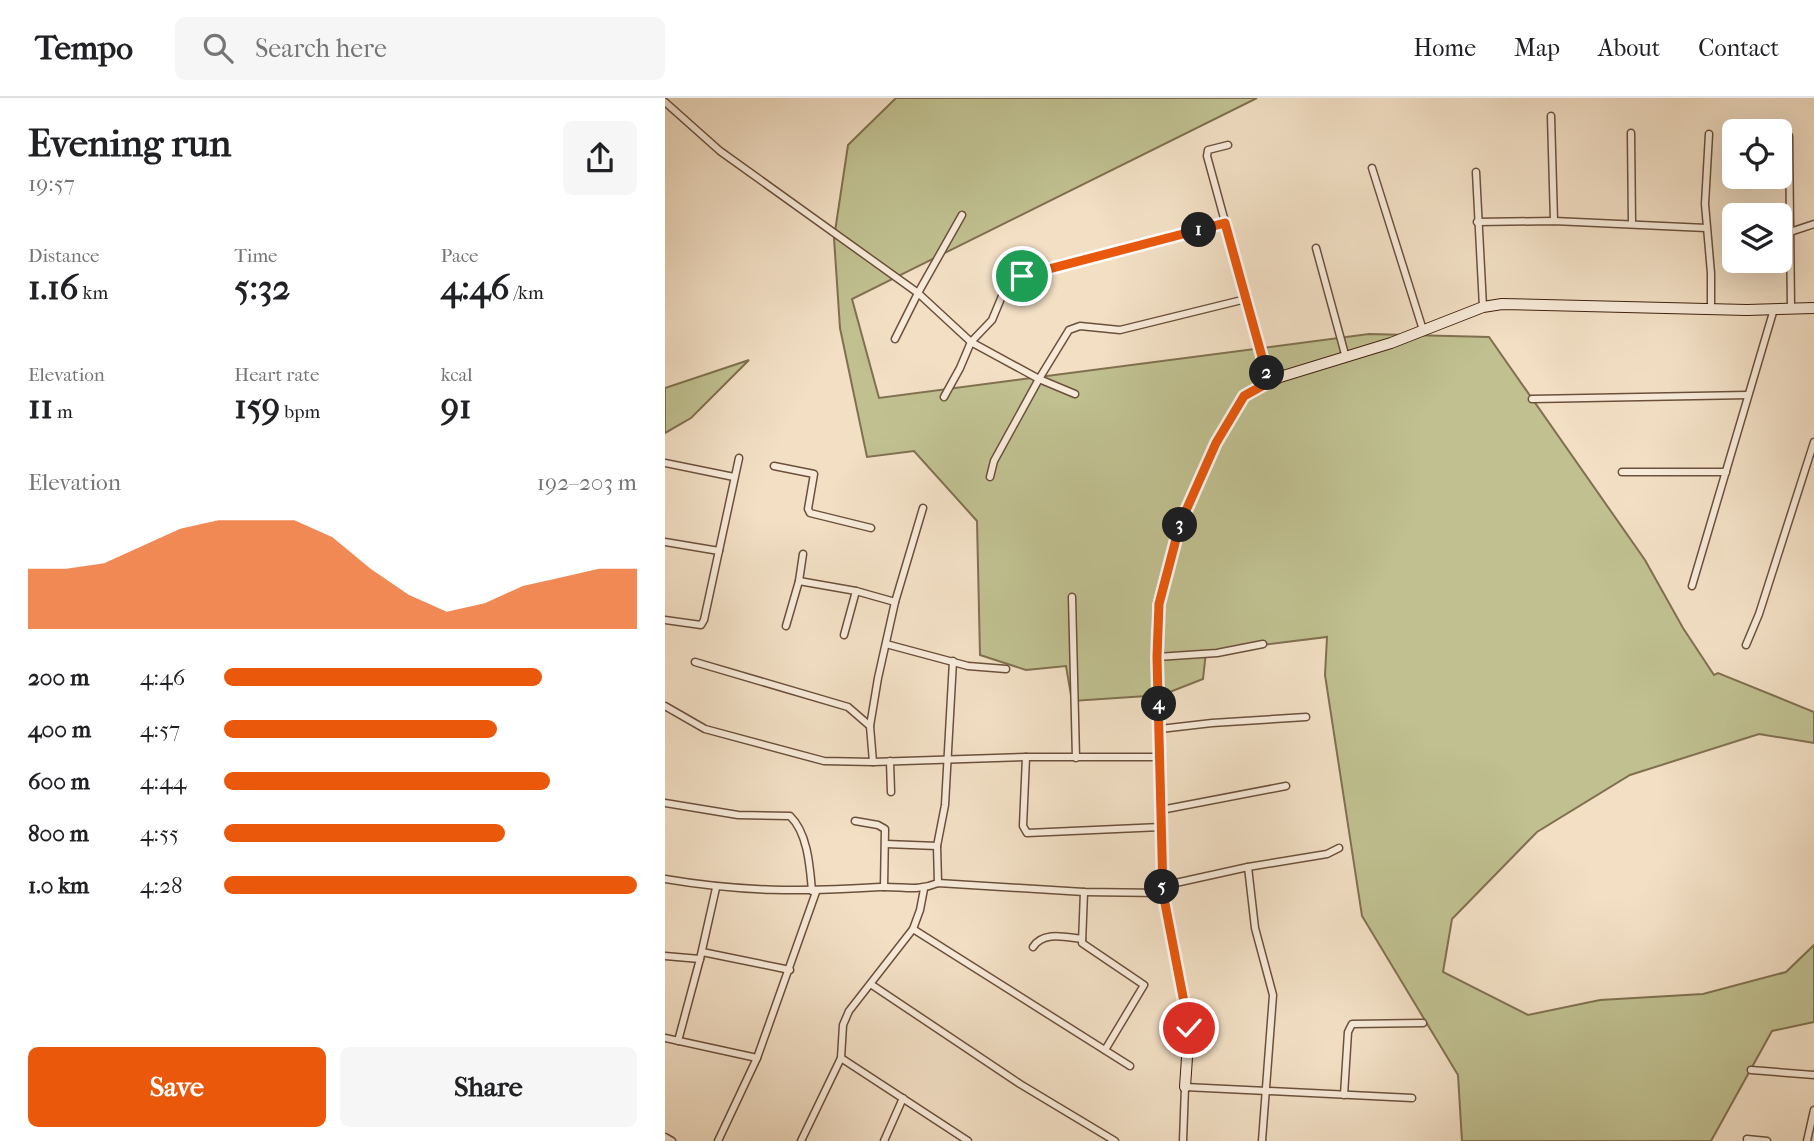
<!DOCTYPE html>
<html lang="en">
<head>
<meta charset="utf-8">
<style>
  body { margin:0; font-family:"IM FELL French Canon",serif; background:#f6f6f6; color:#202124; height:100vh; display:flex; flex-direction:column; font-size:26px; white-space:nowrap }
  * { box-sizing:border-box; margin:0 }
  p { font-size:23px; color:#757577 }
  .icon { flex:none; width:38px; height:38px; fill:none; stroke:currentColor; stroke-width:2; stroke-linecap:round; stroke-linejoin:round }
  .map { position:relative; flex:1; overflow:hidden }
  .side { display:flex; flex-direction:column; background:#fff; width:665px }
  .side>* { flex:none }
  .tools { position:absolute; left:1057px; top:21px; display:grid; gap:14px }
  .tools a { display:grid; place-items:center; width:70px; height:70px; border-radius:10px; background:#fff; box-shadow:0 7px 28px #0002; font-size:35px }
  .pin { position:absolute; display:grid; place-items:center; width:60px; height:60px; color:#fff; margin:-30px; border:4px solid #fff; border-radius:50%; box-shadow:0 2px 7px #0007 }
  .km { position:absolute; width:35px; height:35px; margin:-18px; border-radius:50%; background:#222; color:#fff; font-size:19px; line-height:35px; text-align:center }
  .round { display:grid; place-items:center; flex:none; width:74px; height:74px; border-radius:10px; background:#f6f6f6 }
  .overview { display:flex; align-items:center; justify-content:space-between; height:119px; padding:0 28px }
  h1 { font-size:38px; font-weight:800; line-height:52px }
  .stats { display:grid; grid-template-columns:repeat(3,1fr); gap:10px; height:119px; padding:7px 28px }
  .stats div { display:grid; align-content:center }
  .stats b { font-size:35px; font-weight:800 }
  .stats small { font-size:19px; font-weight:400 }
  .stats p { font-size:19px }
  .chart { height:196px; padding:14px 28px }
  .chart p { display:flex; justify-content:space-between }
  .chart svg { width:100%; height:126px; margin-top:7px; fill:#ea580c; opacity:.7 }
  .primary-button { display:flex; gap:14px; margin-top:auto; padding:14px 28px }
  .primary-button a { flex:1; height:80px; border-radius:10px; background:#ea580c; color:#fff; font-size:28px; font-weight:800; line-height:80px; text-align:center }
  .primary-button a+a { background:#f6f6f6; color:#202124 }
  ul { padding:0 28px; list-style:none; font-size:23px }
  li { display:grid; grid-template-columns:112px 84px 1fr; align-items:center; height:52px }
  li i { height:18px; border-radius:9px; background:#ea580c }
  header { display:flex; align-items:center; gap:42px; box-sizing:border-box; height:98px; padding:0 35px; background:#fff; border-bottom:2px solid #e0e0e0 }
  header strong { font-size:33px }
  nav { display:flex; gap:38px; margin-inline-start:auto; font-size:24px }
  .search { width:490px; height:63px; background:#f6f6f6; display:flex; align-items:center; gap:18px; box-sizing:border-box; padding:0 24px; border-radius:10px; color:#757577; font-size:26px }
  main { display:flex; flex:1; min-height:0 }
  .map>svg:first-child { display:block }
  .green { fill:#c0c090; stroke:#80704f; stroke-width:2 }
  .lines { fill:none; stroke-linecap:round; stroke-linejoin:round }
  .street-casing { stroke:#6c503c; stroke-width:9 }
  .secondary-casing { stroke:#40210e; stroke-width:12 }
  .street { stroke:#f7ead9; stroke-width:6 }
  .secondary { stroke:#f7ead9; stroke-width:10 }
  .route-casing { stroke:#fff; stroke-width:14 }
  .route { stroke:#ea580c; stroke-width:9 }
</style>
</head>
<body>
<header>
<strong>Tempo</strong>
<div class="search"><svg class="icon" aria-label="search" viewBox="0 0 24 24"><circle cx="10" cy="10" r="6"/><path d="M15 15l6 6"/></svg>Search here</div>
<nav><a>Home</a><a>Map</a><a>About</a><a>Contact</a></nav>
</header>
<main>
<section class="side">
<div class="overview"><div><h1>Evening run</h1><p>19:57</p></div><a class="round"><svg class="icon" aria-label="share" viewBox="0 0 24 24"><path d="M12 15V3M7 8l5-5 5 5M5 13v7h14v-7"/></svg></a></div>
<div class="stats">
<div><p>Distance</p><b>1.16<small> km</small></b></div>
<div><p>Time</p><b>5:32</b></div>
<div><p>Pace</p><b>4:46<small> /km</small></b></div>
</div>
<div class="stats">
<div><p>Elevation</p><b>11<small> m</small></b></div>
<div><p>Heart rate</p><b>159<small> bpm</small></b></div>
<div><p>kcal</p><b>91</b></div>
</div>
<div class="chart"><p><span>Elevation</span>192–203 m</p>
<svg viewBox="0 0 160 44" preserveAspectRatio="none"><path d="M0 44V23L10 23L20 21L30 15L40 9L50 6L60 6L70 6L80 12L90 23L100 32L110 38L120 35L130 29L140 26L150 23L160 23V44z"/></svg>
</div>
<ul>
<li><b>200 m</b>4:46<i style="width:77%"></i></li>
<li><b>400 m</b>4:57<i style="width:66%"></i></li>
<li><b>600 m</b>4:44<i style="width:79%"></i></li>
<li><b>800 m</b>4:55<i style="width:68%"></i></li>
<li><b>1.0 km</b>4:28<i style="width:100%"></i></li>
</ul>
<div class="primary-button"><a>Save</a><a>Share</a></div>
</section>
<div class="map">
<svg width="1149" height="1043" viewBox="0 0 1149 1043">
  <rect width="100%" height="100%" fill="#f2dfc4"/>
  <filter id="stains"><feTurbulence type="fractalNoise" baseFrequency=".00286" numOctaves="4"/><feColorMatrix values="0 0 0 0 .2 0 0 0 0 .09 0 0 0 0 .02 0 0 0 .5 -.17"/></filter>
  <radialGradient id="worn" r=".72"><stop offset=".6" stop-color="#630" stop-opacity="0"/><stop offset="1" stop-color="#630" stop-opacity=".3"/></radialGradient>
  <g class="green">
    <path d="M231,0H592L187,201L214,300L704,236L824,239L980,462L1018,530L1049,577L1053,575L1149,614V645L1094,636L965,677L872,734L787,821L778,874L863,917L935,902L1038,896L1121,874L1149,847V924L1107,933L1046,1043H797L793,977L697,818L660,577L662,539L541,554L538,581L497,597L407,603L401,568L361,572L315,557L312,423L249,353L202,359L175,230L169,140L183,47Z"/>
    <path d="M84,262L26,320L0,335V290Z"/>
  </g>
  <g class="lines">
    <g class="street-casing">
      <g id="street">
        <path d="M0,4L55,53L253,195L306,244L374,281L410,296"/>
        <path d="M886,18L889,123"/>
        <path d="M966,35L967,126"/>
        <path d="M1044,36L1040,106L1046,175V211"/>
        <path d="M1124,38L1126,210"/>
        <path d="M563,47L543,52L542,58L604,284"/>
        <path d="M707,70L758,232"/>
        <path d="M811,74L818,209"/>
        <path d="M812,124L889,123L1041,130"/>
        <path d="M1125,134L1149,126"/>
        <path d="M651,150L681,260"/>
        <path d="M230,241L253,195L297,117"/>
        <path d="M279,299L295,270L306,244L327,222L337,198L350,180L560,125"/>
        <path d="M867,301L1083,297"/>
        <path d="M0,365L69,379"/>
        <path d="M109,368L149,376L143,411L145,415L206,430"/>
        <path d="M957,374H1061"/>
        <path d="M325,379L329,363L374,281L404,232L415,228L455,232L581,201"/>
        <path d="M0,444L54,453"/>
        <path d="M134,483L191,493L230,504"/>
        <path d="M1027,488L1109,211"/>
        <path d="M407,499L411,660"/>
        <path d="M0,522L36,527L39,522L74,360"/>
        <path d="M121,528L134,483L138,456"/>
        <path d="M179,537L191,493"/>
        <path d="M221,546L303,568L341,571"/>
        <path d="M1081,547L1094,516L1149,344"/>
        <path d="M492,559L552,555L598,546"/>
        <path d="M30,564L183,609L205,628"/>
        <path d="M0,608L40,631L159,663L208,664L361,659H495"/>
        <path d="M495,631L547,625L641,619"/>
        <path d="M361,659L358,728L362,735L496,729"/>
        <path d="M225,663L226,694"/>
        <path d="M208,664L205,628L213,580L230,504L258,410"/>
        <path d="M0,705L73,717L125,718C143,735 145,770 147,793"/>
        <path d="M496,712L621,688"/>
        <path d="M190,723L213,727L220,731L219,789"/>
        <path d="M221,746L272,748"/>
        <path d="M583,769L590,830L608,897L597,1043"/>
        <path d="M0,781C76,794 139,794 215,789C238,788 251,794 273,785L419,794L498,795"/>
        <path d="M273,785L272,748L280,707L288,563"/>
        <path d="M497,788L583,769L662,756L674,750"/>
        <path d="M419,794L417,845L479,887L440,952"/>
        <path d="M248,831L465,968"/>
        <path d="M368,849C378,833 400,839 417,841"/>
        <path d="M37,854L125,872"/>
        <path d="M0,858L35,861"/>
        <path d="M207,887L355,986L450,1043"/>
        <path d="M0,940L92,960L53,1043"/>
        <path d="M13,943L35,861L51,790"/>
        <path d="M92,960L151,794"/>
        <path d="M176,960L303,1043"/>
        <path d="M1086,972L1149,977"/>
        <path d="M679,997L683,934L687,926L758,925"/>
        <path d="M0,1039L7,1043"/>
        <path d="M1082,1041L1102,1043"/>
        <path d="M136,1043L176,960L178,927L184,913L248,831L255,812L259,791"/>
        <path d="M219,1043L238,1000"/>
        <path d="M518,1043L520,989L747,1000"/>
        <path d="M1142,1043L1149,1012"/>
      </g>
    </g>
    <g class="secondary-casing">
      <path id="secondary" d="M520,989L524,930L498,795L492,559L493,506L515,426L551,345L579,298L615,279L726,245L818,209L837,206L1082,212L1149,210"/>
    </g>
    <use href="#street" class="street"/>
    <use href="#secondary" class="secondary"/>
  </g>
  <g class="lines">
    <g class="route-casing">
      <path id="route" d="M357,178L560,125L604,284L579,298L551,345L515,426L494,506L492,559L498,795L524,930"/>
    </g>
    <use href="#route" class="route"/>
  </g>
  <rect width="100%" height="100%" filter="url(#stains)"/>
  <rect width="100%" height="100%" fill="url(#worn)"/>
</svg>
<div class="tools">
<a><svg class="icon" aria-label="locate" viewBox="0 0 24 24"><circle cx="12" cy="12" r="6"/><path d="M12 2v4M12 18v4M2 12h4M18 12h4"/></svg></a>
<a><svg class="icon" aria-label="layers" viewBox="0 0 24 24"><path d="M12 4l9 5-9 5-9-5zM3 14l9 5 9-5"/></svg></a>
</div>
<div class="pin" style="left:357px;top:178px;background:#1e9e55"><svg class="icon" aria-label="arrive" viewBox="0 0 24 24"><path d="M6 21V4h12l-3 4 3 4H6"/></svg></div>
<div class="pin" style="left:524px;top:930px;background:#d93025"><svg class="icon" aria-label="check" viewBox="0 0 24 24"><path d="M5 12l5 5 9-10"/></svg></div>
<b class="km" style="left:534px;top:132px">1</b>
<b class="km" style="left:602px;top:275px">2</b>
<b class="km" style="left:515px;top:427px">3</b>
<b class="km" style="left:494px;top:606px">4</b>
<b class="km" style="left:497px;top:789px">5</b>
</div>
</main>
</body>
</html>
